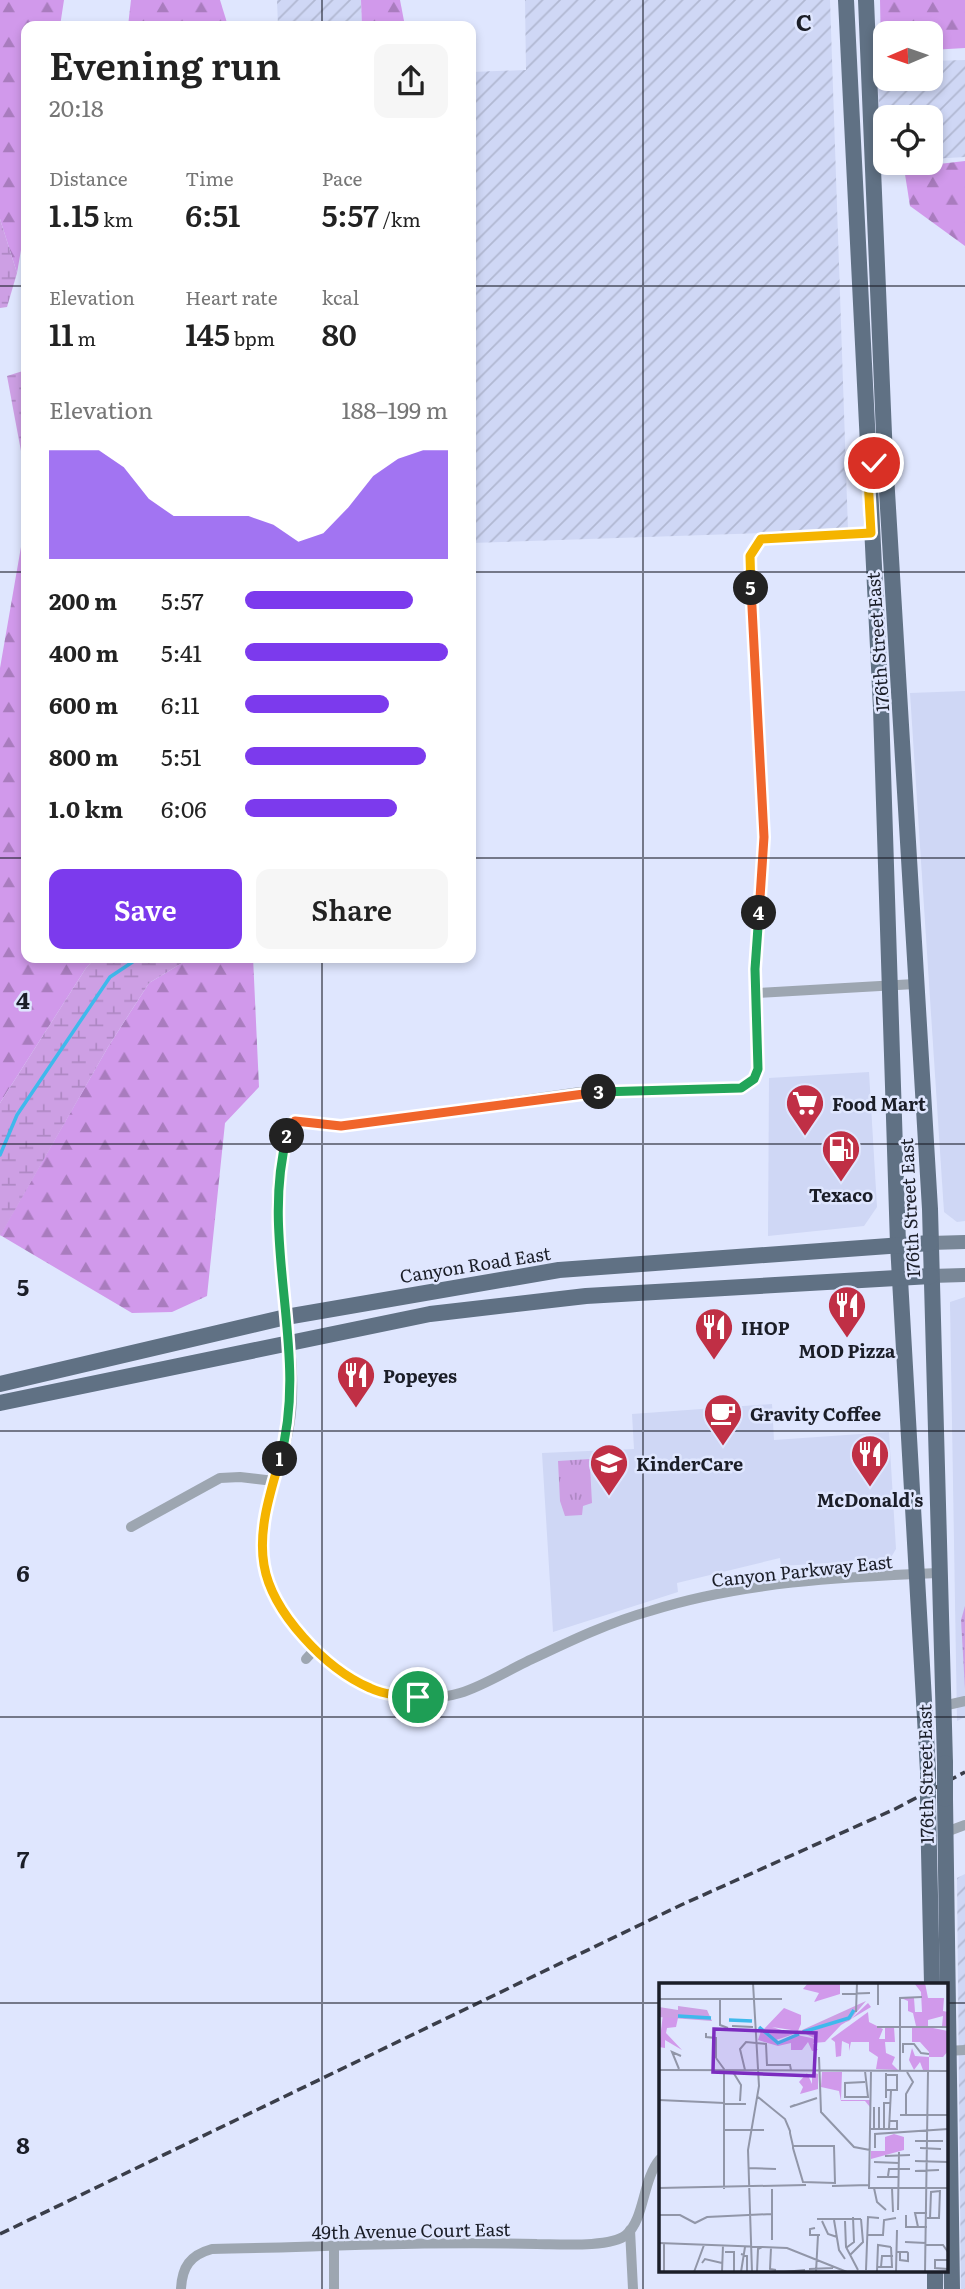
<!DOCTYPE html>
<html lang="en">
<head>
<meta charset="utf-8">
<style>
  body { margin:0; font-family:Literata,serif; background:#f6f6f6; color:#222; height:100vh; display:flex; flex-direction:column; font-size:26px; white-space:nowrap }
  * { box-sizing:border-box; margin:0 }
  p { font-size:23px; color:#767676 }
  .icon { flex:none; width:38px; height:38px; fill:none; stroke:currentColor; stroke-width:2; stroke-linecap:round; stroke-linejoin:round }
  .map { position:relative; flex:1; overflow:hidden }
  .side { position:absolute; left:21px; top:21px; width:455px; height:942px; display:flex; flex-direction:column; background:#fff; border-radius:14px; box-shadow:0 4px 10px #0003 }
  .side>* { flex:none }
  .needle { width:46px; rotate:268deg }
  .buttons { position:absolute; left:873px; top:21px; display:grid; gap:14px }
  .buttons a { display:grid; place-items:center; width:70px; height:70px; border-radius:14px; background:#fff; box-shadow:0 4px 10px #0003; font-size:35px }
  .pin { position:absolute; display:grid; place-items:center; width:60px; height:60px; color:#fff; margin:-30px; border:4px solid #fff; border-radius:50%; box-shadow:0 2px 7px #0007 }
  .km { position:absolute; width:35px; height:35px; margin:-18px; border-radius:50%; background:#222; color:#fff; font-size:19px; line-height:35px; text-align:center }
  .round { display:grid; place-items:center; flex:none; width:74px; height:74px; border-radius:14px; background:#f6f6f6 }
  .summary { display:flex; align-items:center; justify-content:space-between; height:119px; padding:0 28px }
  h1 { font-size:38px; font-weight:600; line-height:52px }
  .stats { display:grid; grid-template-columns:repeat(3,1fr); gap:10px; height:119px; padding:7px 28px }
  .stats div { display:grid; align-content:center }
  .stats b { font-size:30px; font-weight:600 }
  .stats small { font-size:19px; font-weight:400 }
  .stats p { font-size:19px }
  .chart { height:196px; padding:14px 28px }
  .chart p { display:flex; justify-content:space-between }
  .chart svg { width:100%; height:126px; margin-top:7px; fill:#7c3aed; opacity:.7 }
  .action { display:flex; gap:14px; margin-top:auto; padding:14px 28px }
  .action a { flex:1; height:80px; border-radius:14px; background:#7c3aed; color:#fff; font-size:28px; font-weight:600; line-height:80px; text-align:center }
  .action a+a { background:#f6f6f6; color:#222 }
  ul { padding:0 28px; list-style:none; font-size:23px }
  li { display:grid; grid-template-columns:112px 84px 1fr; align-items:center; height:52px }
  li i { height:18px; border-radius:9px; background:#7c3aed }
  .map>svg:first-child { display:block }
  .built { fill:#cfd7f5 }
  .industrial { fill:url(#industrial-furrows) }
  .grass { fill:url(#grass-dots) }
  .forest { fill:url(#forest-firs) }
  .wetland { fill:url(#wetland-marsh) }
  .park { fill:url(#park-tufts) }
  .lines { fill:none; stroke-linecap:round; stroke-linejoin:round }
  .stream { stroke:#3fb9ec; stroke-width:3.5 }
  .minor { stroke:#9da6b1; stroke-width:10 }
  .secondary { stroke:#798797; stroke-width:14 }
  .primary { stroke:#607184; stroke-width:16 }
  .rail { stroke:#3a3e4a; stroke-width:3.5; stroke-dasharray:10 5; stroke-linecap:butt }
  .primary-bridge { stroke:#607184; stroke-width:16 }
  .split-1-casing { stroke:#fff; stroke-width:14 }
  .split-2-casing { stroke:#fff; stroke-width:14 }
  .split-3-casing { stroke:#fff; stroke-width:14 }
  .split-4-casing { stroke:#fff; stroke-width:14 }
  .split-5-casing { stroke:#fff; stroke-width:14 }
  .split-6-casing { stroke:#fff; stroke-width:14 }
  .split-1 { stroke:#f5b400; stroke-width:9 }
  .split-2 { stroke:#22a559; stroke-width:9 }
  .split-3 { stroke:#f0652b; stroke-width:9 }
  .split-4 { stroke:#22a559; stroke-width:9 }
  .split-5 { stroke:#f0652b; stroke-width:9 }
  .split-6 { stroke:#f5b400; stroke-width:9 }
  .grid { fill:none; stroke:#1b1e28; stroke-width:2; stroke-opacity:0.55 }
  .labels { text-anchor:middle; dominant-baseline:central; stroke-width:5; stroke-linejoin:round; paint-order:stroke }
  .street-label { font-size:18px; fill:#1b1e28; stroke:#dfe6fe }
  .poi-label { font-size:18px; font-weight:bold; fill:#1b1e28; stroke:#dfe6fe; text-anchor:start }
  .inset-river { fill:none; stroke:#3fb9ec; stroke-width:3.5 }
  .inset-road { fill:none; stroke:#9196a8; stroke-width:2 }
  .view { fill:#7b2cbf; fill-opacity:0.15; stroke:#7b2cbf; stroke-width:3.5 }
  .inset-edge { fill:none; stroke:#1b1e28; stroke-width:3.5 }
  .grid-label { font-size:23px; text-anchor:middle; font-weight:bold; fill:#1b1e28; stroke:#dfe6fe; stroke-width:5; stroke-linejoin:round; paint-order:stroke }
</style>
</head>
<body>
<div class="map">
<svg width="965" height="2289" viewBox="0 0 965 2289">
  <defs>
    <pattern id="industrial-furrows" width="10" height="10" patternUnits="userSpaceOnUse" patternTransform="scale(1.75)"><rect width="10" height="10" fill="#cfd7f5"/><path d="M-1 1l2-2M0 10L10 0M9 11l2-2" fill="none" stroke="#b1b8d2"/></pattern>
    <pattern id="grass-dots" width="8" height="8" patternUnits="userSpaceOnUse" patternTransform="scale(1.75)"><rect width="8" height="8" fill="#cd9fe4"/><path d="M2 2h.1M6 6h.1" fill="none" stroke="#af88c4" stroke-width="1.8" stroke-linecap="round"/></pattern>
    <pattern id="forest-firs" width="22" height="20" patternUnits="userSpaceOnUse" patternTransform="scale(1.75)"><rect width="22" height="20" fill="#d199eb"/><path d="M5 1l3.5 6h-7zM16 11l3.5 6h-7z" fill="#a97cbe"/></pattern>
    <pattern id="wetland-marsh" width="20" height="14" patternUnits="userSpaceOnUse" patternTransform="scale(1.75)"><rect width="20" height="14" fill="#cd9fe4"/><path d="M1 5h8M5 5V1M11 12h8M15 12V8" fill="none" stroke="#af88c4"/></pattern>
    <pattern id="park-tufts" width="24" height="20" patternUnits="userSpaceOnUse" patternTransform="scale(1.75)"><rect width="24" height="20" fill="#cd9fe4"/><path d="M3 7l-1-3M5 7V3M7 7l1-3M15 17l-1-3M17 17v-4M19 17l1-3" fill="none" stroke="#af88c4"/></pattern>
  </defs>
  <rect width="100%" height="100%" fill="#dfe6fe"/>
  <g class="built">
    <path d="M965,691V1221L957,1222L944,1212L910,693Z"/>
    <path d="M869,1072L877,1207L864,1226L768,1236L769,1078Z"/>
    <path d="M965,1297V1717L957,1721L950,1302Z"/>
    <path d="M772,1404L774,1440L889,1432L896,1549L890,1559L781,1566L780,1558L677,1583L678,1592L553,1632L542,1453L634,1449L632,1414Z"/>
  </g>
  <g class="industrial">
    <path d="M277,0H361L362,26H278Z"/>
    <path d="M525,0H830L848,530L471,543V72L526,70Z"/>
    <path d="M965,60V157L931,159V117H886L885,126H880L877,63H885L886,79H931V61Z"/>
    <path d="M965,1874V2289H961L957,1878Z"/>
  </g>
  <path class="grass" d="M965,1606V1689L961,1620Z"/>
  <g class="forest">
    <path d="M0,0H64L60,26H26V221L17,273L0,219Z"/>
    <path d="M131,0H220L228,26H128Z"/>
    <path d="M361,0H400L405,26H362Z"/>
    <path d="M880,0H965V48L931,50V33H886L885,53H881Z"/>
    <path d="M965,161V246L910,206L904,168Z"/>
    <path d="M26,518V957H96L86,968L0,1103V668Z"/>
    <path d="M192,957H253L259,1087L225,1123L207,1296L172,1312L132,1313L0,1235L108,1047L149,983Z"/>
  </g>
  <g class="wetland">
    <path d="M0,219L17,273L7,307L0,308Z"/>
    <path d="M26,370V478L7,376Z"/>
    <path d="M96,957H192L149,983L108,1047L0,1236V1103L86,968Z"/>
  </g>
  <path class="park" d="M622,1457V1472H610L609,1464L590,1466L592,1503L583,1506L582,1515L565,1516L560,1501L558,1461Z"/>
  <g class="lines">
    <path class="stream" d="M0,1155L17,1115L110,977L140,957"/>
    <g class="minor">
      <path d="M871,533L768,537L757,542L750,556L763,837L755,969L758,1069L754,1079L742,1088L580,1092L341,1126L295,1121C249,1206 306,1334 289,1427C281,1473 258,1515 264,1563C270,1611 327,1670 371,1688C396,1699 434,1701 460,1693C483,1686 505,1672 526,1662C566,1643 607,1623 650,1611C742,1582 841,1577 938,1573"/>
      <path d="M758,993L915,984"/>
      <path d="M131,1527L220,1478L240,1477L274,1481"/>
      <path d="M306,1659L316,1648"/>
      <path d="M943,1706L965,1701"/>
      <path d="M946,1832L965,1825"/>
      <path d="M946,2051L965,2050"/>
      <path d="M630,2230L633,2289"/>
      <path d="M334,2247V2289"/>
      <path d="M181,2289C182,2267 190,2255 212,2249C320,2247 429,2241 537,2244C557,2244 610,2248 626,2235C645,2219 642,2180 660,2159"/>
    </g>
    <g class="secondary">
      <path d="M930,1243L965,1242"/>
      <path d="M931,1276L965,1275"/>
    </g>
    <g class="primary">
      <path d="M846,0L881,708L898,1244L928,1771"/>
      <path d="M866,0L885,458L930,1209L945,1763"/>
      <path d="M0,1384L286,1317L559,1270L930,1243"/>
      <path d="M0,1403L430,1314L586,1296L931,1276"/>
      <path d="M945,1799L952,2289"/>
      <path d="M928,1807L932,1984"/>
      <path d="M935,2270V2289"/>
    </g>
    <path class="rail" d="M0,2234L681,1905L895,1809L965,1772"/>
    <g class="primary-bridge">
      <path d="M945,1763V1799"/>
      <path d="M928,1771V1807"/>
    </g>
  </g>
  <g class="lines">
    <g class="split-1-casing">
      <path id="split-1" d="M280,1459C270,1493 258,1530 264,1565C272,1613 326,1669 370,1688C385,1695 402,1696 418,1697"/>
    </g>
    <g class="split-2-casing">
      <path id="split-2" d="M280,1459C310,1353 259,1243 287,1136"/>
    </g>
    <g class="split-3-casing">
      <path id="split-3" d="M287,1136L295,1121L341,1126L599,1092"/>
    </g>
    <g class="split-4-casing">
      <path id="split-4" d="M599,1092L741,1088L754,1079L758,1069L755,969L759,913"/>
    </g>
    <g class="split-5-casing">
      <path id="split-5" d="M751,588L764,837L759,913"/>
    </g>
    <g class="split-6-casing">
      <path id="split-6" d="M751,588L750,556L761,539L871,533L867,460L874,463"/>
    </g>
    <use href="#split-1" class="split-1"/>
    <use href="#split-2" class="split-2"/>
    <use href="#split-3" class="split-3"/>
    <use href="#split-4" class="split-4"/>
    <use href="#split-5" class="split-5"/>
    <use href="#split-6" class="split-6"/>
  </g>
  <path class="grid" d="M322,0V26M643,0V2289M0,286H26M471,286H965M0,572H26M471,572H965M0,858H26M471,858H965M322,957V2289M0,1144H965M0,1431H965M0,1717H965M0,2003H660M946,2003H965"/>
  <defs>
    <g id="supermarket-pin" transform="scale(2.0125)"><path d="M0 17L-7.5 6A9.5 9.5 0 1 1 7.5 6Z" fill="#c02f45" stroke="#dfe6fe"/><path d="M-6-5.5h2.5l.6 2H6L4.5 2H-2.5L-4.4-4H-6ZM-1.5 3.2a1.3 1.3 0 1 0 .1 0ZM3 3.2a1.3 1.3 0 1 0 .1 0Z" fill="#fff"/></g>
    <g id="fuel-pin" transform="scale(2.0125)"><path d="M0 17L-7.5 6A9.5 9.5 0 1 1 7.5 6Z" fill="#c02f45" stroke="#dfe6fe"/><path d="M-5.5-6h7V0h2V4h1.3V-2.5L3-4.5l.8-.8L6-3V5H2.5V1h-1V6h-7ZM-4.2-4.7v3.2H.2V-4.7Z" fill="#fff"/></g>
    <g id="restaurant-pin" transform="scale(2.0125)"><path d="M0 17L-7.5 6A9.5 9.5 0 1 1 7.5 6Z" fill="#c02f45" stroke="#dfe6fe"/><path d="M-5-6h1v4h1v-4h1v4h1v-4h1v5L-1.5 .5V6h-2V.5L-5-1ZM5-6V6H3V1.5H1.5Q1.5-4 5-6Z" fill="#fff"/></g>
    <g id="cafe-pin" transform="scale(2.0125)"><path d="M0 17L-7.5 6A9.5 9.5 0 1 1 7.5 6Z" fill="#c02f45" stroke="#dfe6fe"/><path d="M-5.5-4.5H6V0H3Q3 3.5 0 3.5H-2.5Q-5.5 3.5-5.5 0ZM3-3.2v2h1.7v-2ZM-6 4.5H4V6H-6Z" fill="#fff"/></g>
    <g id="school-pin" transform="scale(2.0125)"><path d="M0 17L-7.5 6A9.5 9.5 0 1 1 7.5 6Z" fill="#c02f45" stroke="#dfe6fe"/><path d="M0-5L7-2L0 1L-7-2ZM-4 1L0 2.5L4 1V4Q0 6-4 4Z" fill="#fff"/></g>
  </defs>
  <g fill-rule="evenodd">
    <use href="#supermarket-pin" x="805" y="1103"/>
    <use href="#fuel-pin" x="841" y="1149"/>
    <use href="#restaurant-pin" x="847" y="1305"/>
    <use href="#restaurant-pin" x="714" y="1327"/>
    <use href="#restaurant-pin" x="356" y="1375"/>
    <use href="#cafe-pin" x="723" y="1413"/>
    <use href="#restaurant-pin" x="870" y="1454"/>
    <use href="#school-pin" x="609" y="1463"/>
  </g>
  <g class="labels">
    <g class="street-label">
      <text transform="translate(877 642) rotate(-94)">176th Street East</text>
      <text transform="translate(909 1208) rotate(-93)">176th Street East</text>
      <text transform="translate(475 1264) rotate(-9)">Canyon Road East</text>
      <text transform="translate(802 1570) rotate(-6)">Canyon Parkway East</text>
      <text transform="translate(925 1774) rotate(-91)">176th Street East</text>
      <text transform="translate(411 2230) rotate(-1)">49th Avenue Court East</text>
    </g>
    <g class="poi-label">
      <text x="832" y="1103">Food Mart</text>
      <text x="841" y="1194" text-anchor="middle">Texaco</text>
      <text x="741" y="1327">IHOP</text>
      <text x="847" y="1350" text-anchor="middle">MOD Pizza</text>
      <text x="383" y="1375">Popeyes</text>
      <text x="750" y="1413">Gravity Coffee</text>
      <text x="636" y="1463">KinderCare</text>
      <text x="870" y="1499" text-anchor="middle">McDonald's</text>
    </g>
  </g>
  <g transform="translate(659 1983)">
    <rect width="289" height="289" fill="#dfe6fe"/>
    <path d="M149,0H181V11L155,19L160,10L144,6ZM255,0H266L269,15H285L284,28L289,29V43H283L284,33L269,37V44L289,48V68L284,74H270V87H264L261,79L255,87L250,77L253,65L256,73L270,74V69L261,59H253V44L257,43L254,30L249,28V18L242,15H255L256,29H263L262,9ZM209,20L212,24L182,42L166,59L154,60L159,67L153,68L149,59L143,67H132V60L119,63L99,57L102,48L119,62L138,52L157,56L145,50L193,35ZM125,25L142,32V41L139,48L113,44L135,51L117,57L105,46ZM209,29L210,39L224,46L220,56H226V44H235L236,59H226L227,70L236,74L233,81L239,87L217,86L219,74L210,68V59H192L190,68V61L183,58L182,73L177,74L176,59L172,56ZM4,31L19,35L17,44L8,45L7,50L23,67L6,57V65L0,64ZM153,89L159,91V106L141,111L144,104L140,99L148,90L153,101ZM163,89H183L182,117H211V124L206,118H182L180,108L162,104ZM235,151L245,154V167L212,176V168H226V154Z" fill="#d199eb"/>
    <path d="M207,18L190,38L143,50V47ZM19,23L48,27L53,38L0,34V24L19,27Z" fill="#cd9fe4"/>
    <path class="inset-river" d="M19,33L52,35M70,37L93,38M100,44L119,60L140,51M144,49L190,35L195,27"/>
    <path class="inset-road" d="M183,11L211,10M0,16H123M61,16V42L69,45M219,22V0M197,29L198,0M73,43L94,44M218,44H289M47,50V54L57,55V75M244,70V61H255L262,70L270,71M160,74L162,129L195,164L211,167M57,75L65,86V206M20,86L13,69L22,73M0,87L289,88M86,87L81,66L87,59L107,61L108,82H131L132,87M212,87L210,205H289M206,88L209,114H186V100L206,99M74,89L82,102L81,118M241,89V15L263,14M227,90V115M227,92H238V107H227M99,114L126,136L131,148V150L134,163V165L144,199L176,200L175,163H134M0,117L87,121M136,122L131,124L158,115M215,124V146M220,124V146M241,132H289M247,132V111L254,99L248,89M212,146H238V138H230M225,146V120H231M230,146L232,107M64,147H105M256,158H284M216,165V151L289,146M261,165L282,166M226,173L251,172M256,178L289,179M215,179L240,180M89,185L117,186M256,188L280,187M229,193L230,186H251M218,194H240M173,203L210,202M0,205L147,202M215,205L218,219L227,227M233,205L234,229M113,206V257M239,227L240,169M0,232H21L36,240L48,234L113,231M247,232V244H268M268,235H280L281,207M158,236H202M271,236L272,209L281,208M175,237L180,267L186,276M163,238L169,251L178,254M186,238L187,264L199,287M259,244L256,230H268M156,245L151,246V252H161M209,252H224L225,237L237,235M246,259L267,260M0,260L128,265L188,289M267,262H284L289,269M112,265L111,286L117,287M187,265L195,259L194,234M66,269H75V289M238,269H248L249,270V278L241,277V269M82,271L88,273V289M191,272L204,259L202,236M289,277H276V285L289,286M43,280L46,276L63,280M218,284H233L232,264M222,284L223,273H234M150,286L174,285M207,287L209,234L220,235M218,288L219,262L232,264M5,289V260M35,289L45,262M63,289L64,262M82,289L86,264M93,289L89,167L100,103L94,0M98,289L99,266L103,264M125,289L146,287M157,289L159,252M189,289H258M237,289L238,247M266,289L269,88"/>
    <path class="view" d="M55,46L157,50L155,93L54,89Z"/>
    <rect width="289" height="289" class="inset-edge"/>
  </g>
  <g class="grid-label">
    <text x="804" y="31">C</text>
    <text x="23" y="1009">4</text>
    <text x="23" y="1296">5</text>
    <text x="23" y="1582">6</text>
    <text x="23" y="1868">7</text>
    <text x="23" y="2154">8</text>
  </g>
</svg>
<div class="buttons">
<a><svg class="needle" viewBox="-14 -14 28 28"><path d="M0-13l5 13h-10z" fill="#e53935"/><path d="M0 13l5-13h-10z" fill="#767676"/></svg></a>
<a><svg class="icon" aria-label="locate" viewBox="0 0 24 24"><circle cx="12" cy="12" r="6"/><path d="M12 2v4M12 18v4M2 12h4M18 12h4"/></svg></a>
</div>
<div class="pin" style="left:418px;top:1697px;background:#1e9e55"><svg class="icon" aria-label="arrive" viewBox="0 0 24 24"><path d="M6 21V4h12l-3 4 3 4H6"/></svg></div>
<div class="pin" style="left:874px;top:463px;background:#d93025"><svg class="icon" aria-label="check" viewBox="0 0 24 24"><path d="M5 12l5 5 9-10"/></svg></div>
<b class="km" style="left:280px;top:1459px">1</b>
<b class="km" style="left:287px;top:1136px">2</b>
<b class="km" style="left:599px;top:1092px">3</b>
<b class="km" style="left:759px;top:913px">4</b>
<b class="km" style="left:751px;top:588px">5</b>
<section class="side">
<div class="summary"><div><h1>Evening run</h1><p>20:18</p></div><a class="round"><svg class="icon" aria-label="share" viewBox="0 0 24 24"><path d="M12 15V3M7 8l5-5 5 5M5 13v7h14v-7"/></svg></a></div>
<div class="stats">
<div><p>Distance</p><b>1.15<small> km</small></b></div>
<div><p>Time</p><b>6:51</b></div>
<div><p>Pace</p><b>5:57<small> /km</small></b></div>
</div>
<div class="stats">
<div><p>Elevation</p><b>11<small> m</small></b></div>
<div><p>Heart rate</p><b>145<small> bpm</small></b></div>
<div><p>kcal</p><b>80</b></div>
</div>
<div class="chart"><p><span>Elevation</span>188–199 m</p>
<svg viewBox="0 0 160 44" preserveAspectRatio="none"><path d="M0 44V6L10 6L20 6L30 12L40 23L50 29L60 29L70 29L80 29L90 32L100 38L110 35L120 26L130 15L140 9L150 6L160 6V44z"/></svg>
</div>
<ul>
<li><b>200 m</b>5:57<i style="width:83%"></i></li>
<li><b>400 m</b>5:41<i style="width:100%"></i></li>
<li><b>600 m</b>6:11<i style="width:71%"></i></li>
<li><b>800 m</b>5:51<i style="width:89%"></i></li>
<li><b>1.0 km</b>6:06<i style="width:75%"></i></li>
</ul>
<div class="action"><a>Save</a><a>Share</a></div>
</section>
</div>
</body>
</html>
